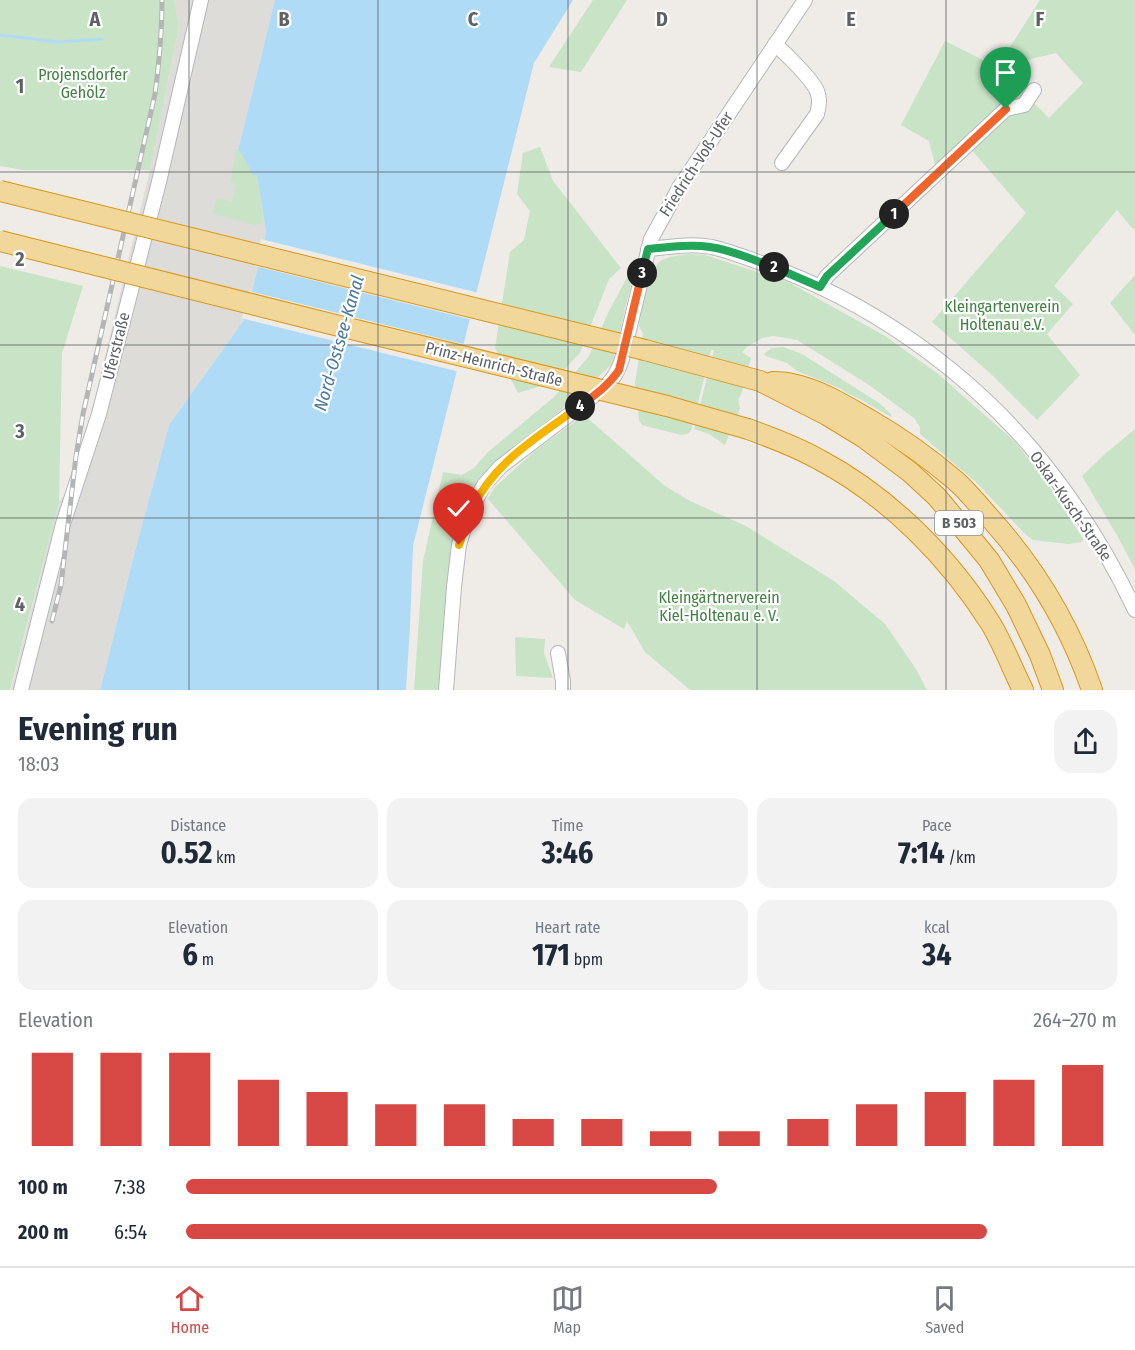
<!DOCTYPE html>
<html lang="en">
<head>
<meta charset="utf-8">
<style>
  body { margin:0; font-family:"Fira Sans Condensed",sans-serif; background:#f2f2f3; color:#1f2937; height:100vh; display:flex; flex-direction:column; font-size:22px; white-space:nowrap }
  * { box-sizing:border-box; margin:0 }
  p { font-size:20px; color:#747a83 }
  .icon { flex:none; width:33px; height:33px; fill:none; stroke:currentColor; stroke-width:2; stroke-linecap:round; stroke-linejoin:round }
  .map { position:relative; height:690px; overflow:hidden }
  .side { display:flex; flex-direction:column; background:#fff; flex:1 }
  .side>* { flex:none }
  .pin { position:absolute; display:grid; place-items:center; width:51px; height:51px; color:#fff; margin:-62px -26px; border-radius:50% 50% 50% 0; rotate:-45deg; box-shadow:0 0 6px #0007 }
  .pin .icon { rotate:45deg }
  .km { position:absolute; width:30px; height:30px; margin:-15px; border-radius:50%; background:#222; color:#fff; font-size:16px; line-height:30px; text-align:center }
  .round { display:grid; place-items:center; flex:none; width:63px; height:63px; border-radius:18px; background:#f2f2f3 }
  .overview { display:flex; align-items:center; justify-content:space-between; height:102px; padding:0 18px }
  h1 { font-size:33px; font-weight:700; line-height:45px }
  .metrics { display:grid; grid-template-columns:repeat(3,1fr); gap:9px; height:102px; padding:6px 18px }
  .metrics div { display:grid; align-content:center; border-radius:15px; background:#f2f2f3; text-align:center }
  .metrics b { font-size:30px; font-weight:700 }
  .metrics small { font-size:16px; font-weight:400 }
  .metrics p { font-size:16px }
  .chart { height:168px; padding:12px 18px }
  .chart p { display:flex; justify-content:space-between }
  .chart svg { width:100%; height:108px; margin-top:6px; stroke:#d74845; stroke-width:6 }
  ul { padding:0 18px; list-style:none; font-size:20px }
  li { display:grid; grid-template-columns:96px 72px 1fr; align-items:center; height:45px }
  li i { height:15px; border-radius:8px; background:#d74845 }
  .dock { display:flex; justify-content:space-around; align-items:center; height:84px; border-top:2px solid #e0e1e3; background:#fff; font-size:16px; color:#747a83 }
  .dock a { display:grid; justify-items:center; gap:3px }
  .dock .selected { color:#d74845 }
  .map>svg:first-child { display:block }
  .industrial { fill:#dedcd9 }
  .green { fill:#c8e3c6; fill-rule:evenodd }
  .water { fill:#afdbf6 }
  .pier { fill:#efece7 }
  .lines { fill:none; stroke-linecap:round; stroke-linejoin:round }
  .stream { stroke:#afdbf6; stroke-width:3 }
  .minor-casing { stroke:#b4b7ba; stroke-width:16 }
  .highway-casing { stroke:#dc9519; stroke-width:22 }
  .minor { stroke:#fff; stroke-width:14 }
  .highway { stroke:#f2d79b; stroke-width:20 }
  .rail-casing { stroke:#b4b5b5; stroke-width:5 }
  .rail { stroke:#fff; stroke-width:3; stroke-dasharray:9; stroke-linecap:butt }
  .highway-bridge-casing { stroke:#dc9519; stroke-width:22; stroke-linecap:butt }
  .highway-bridge { stroke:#f2d79b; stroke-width:20 }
  .split-1-casing { stroke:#fff; stroke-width:12 }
  .split-2-casing { stroke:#fff; stroke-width:12 }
  .split-3-casing { stroke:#fff; stroke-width:12 }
  .split-4-casing { stroke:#fff; stroke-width:12 }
  .split-5-casing { stroke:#fff; stroke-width:12 }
  .split-6-casing { stroke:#fff; stroke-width:12 }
  .split-1 { stroke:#f0652b; stroke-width:8 }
  .split-2 { stroke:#22a559; stroke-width:8 }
  .split-3 { stroke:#22a559; stroke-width:8 }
  .split-4 { stroke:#f0652b; stroke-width:8 }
  .split-5 { stroke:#f5b400; stroke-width:8 }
  .split-6 { stroke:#f5b400; stroke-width:8 }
  .grid { fill:none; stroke:#5e6265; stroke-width:1.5; stroke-opacity:0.55 }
  .labels { text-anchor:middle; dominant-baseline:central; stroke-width:4.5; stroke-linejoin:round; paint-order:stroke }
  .shield { fill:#fff; stroke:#8e9193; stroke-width:1.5 }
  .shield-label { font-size:15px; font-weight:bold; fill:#5e6265 }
  .park-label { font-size:16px; fill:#408340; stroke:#fff }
  .street-label { font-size:16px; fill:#5e6265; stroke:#fff }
  .water-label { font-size:18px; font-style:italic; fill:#4a789e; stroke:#fff }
  .grid-label { font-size:20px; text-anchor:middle; font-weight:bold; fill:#5e6265; stroke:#fff; stroke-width:4.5; stroke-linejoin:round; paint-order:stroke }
</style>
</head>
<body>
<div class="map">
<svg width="1135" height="690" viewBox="0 0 1135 690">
  <rect width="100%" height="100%" fill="#efece7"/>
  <path class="industrial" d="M174,0H275L238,149L257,175L266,232L246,317L169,425L134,555L100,690H11L59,502L69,489L94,402L150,170L179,26Z"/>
  <g class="green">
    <path d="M0,0H174L179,26L150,170H23L0,166Z"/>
    <path d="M593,0H627L581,72L549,67Z"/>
    <path d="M1040,0H1135V228L1133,229L1117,210L1054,286L1073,304L1047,334L1080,375L1037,420L991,374L932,322L1026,213L970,148L961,145L935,165L929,141L901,125L945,41L997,67ZM1056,53L1083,83L1049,118L998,67Z"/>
    <path d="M540,147L553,181L621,268L609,279L580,353L551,383L518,393L495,348L510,252L524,240L530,211L517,194L523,153Z"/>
    <path d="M235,149L238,150L242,154L257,175L264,223L255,225L213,214L217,198L232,202L236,184L230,182L235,158L234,155Z"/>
    <path d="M690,254L705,255L788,282L885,336L937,373L1014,441L1044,478L1083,539L1082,542L1068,544L1033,540L1024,533L977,483L920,434V427L914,418L869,385L797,340L774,336L762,338L747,347L742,352L751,358L741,395L738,399L740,408L725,445L709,434L694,429L714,350H711L691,431L687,434L681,435L642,425L639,420L635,383L643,333L639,326C643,308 646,270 662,260C671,256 681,255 690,254Z"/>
    <path d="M0,266L83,286L62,353L59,502L10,690H0Z"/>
    <path d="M634,272L612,364L572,401L497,462L464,514L441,690H414L423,561L443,472L462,475L474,468L488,452L554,397L589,356L609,311L629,274Z"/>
    <path d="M1135,275V335L1110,303Z"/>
    <path d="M783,347L802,354L879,403L891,414V417L860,399L843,391L842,389L797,371L787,363L766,356L764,354L772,348Z"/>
    <path d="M584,415L665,486L690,501L746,526L834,581L885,624L916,669L927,690H690L645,652L627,621L624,629L575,600L488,499L494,488L536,450Z"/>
    <path d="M1135,429V569L1118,537L1082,476L1105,454Z"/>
    <path d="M515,637L545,639L544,653L553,678L516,676Z"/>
  </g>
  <path class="water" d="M275,0H573L534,63L413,546L410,626L406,690H100L134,555L169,425L246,317L266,232L257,175H253L242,154L238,150Z"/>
  <g class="pier">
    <path d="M261,239L479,293L473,320L255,266Z"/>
    <path d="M249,291L467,345L460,372L241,318L243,315Z"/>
  </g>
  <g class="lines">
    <path class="stream" d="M0,35L59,42L102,39"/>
    <g class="minor-casing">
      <g id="minor">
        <path d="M775,44C785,53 812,79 817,91C820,98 819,107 817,114L782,163"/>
        <path d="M648,249C669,247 691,243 712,247C729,251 747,258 764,264C865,299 964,368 1033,450C1074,499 1108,553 1135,610"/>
        <path d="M820,287L827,276L1006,109L1024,105L1034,90"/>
        <path d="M558,653L563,681V690"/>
        <path d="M21,690L63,524L99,414L159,182L201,0"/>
        <path d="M446,690L454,587L459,545L467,518L477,498L484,485L500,467L604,388C613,379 618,372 622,359L651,239L679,188L805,0"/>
      </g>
    </g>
    <g class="highway-casing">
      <g id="highway">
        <path d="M645,350L760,381L827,415L863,437L910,472L937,497L989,560L1016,605L1040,655L1053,690"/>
        <path d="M773,382C779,382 786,382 792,384C819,389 846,406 870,420C901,438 929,458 956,481C968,492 979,505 990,518C1035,568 1070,626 1092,690"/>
        <path d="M748,429C773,438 797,447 820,460C889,497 949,557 991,624C1003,644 1012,668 1023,690"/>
      </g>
    </g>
    <use href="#minor" class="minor"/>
    <use href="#highway" class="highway"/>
    <g class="rail-casing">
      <path id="rail" d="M52,621L61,585L76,456L83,414L155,94C159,63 162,32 162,0"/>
    </g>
    <use href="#rail" class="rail"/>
    <g class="highway-bridge-casing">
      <g id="highway-bridge">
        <path d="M0,191L645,350"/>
        <path d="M0,241L327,323L667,406L748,429"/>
      </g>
    </g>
    <use href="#highway-bridge" class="highway-bridge"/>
  </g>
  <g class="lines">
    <g class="split-1-casing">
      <path id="split-1" d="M894,214L1006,109"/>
    </g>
    <g class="split-2-casing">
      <path id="split-2" d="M774,267L820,287L827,276L894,214"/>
    </g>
    <g class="split-3-casing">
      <path id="split-3" d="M642,273L648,249C668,247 690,244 710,247C732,250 753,260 774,267"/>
    </g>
    <g class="split-4-casing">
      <path id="split-4" d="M580,406C595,395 609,385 619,370L642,273"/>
    </g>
    <g class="split-5-casing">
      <path id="split-5" d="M471,511C493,462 538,437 580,406"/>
    </g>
    <g class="split-6-casing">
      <path id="split-6" d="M459,545L471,511"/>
    </g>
    <use href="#split-1" class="split-1"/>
    <use href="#split-2" class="split-2"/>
    <use href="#split-3" class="split-3"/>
    <use href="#split-4" class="split-4"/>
    <use href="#split-5" class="split-5"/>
    <use href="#split-6" class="split-6"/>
  </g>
  <path class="grid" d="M189,0V690M378,0V690M568,0V690M757,0V690M946,0V690M0,172H1135M0,345H1135M0,518H1135"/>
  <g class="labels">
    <rect class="shield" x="935" y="511" width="48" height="24" rx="4.5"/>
    <g class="shield-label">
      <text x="959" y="523">B 503</text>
    </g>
    <g class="park-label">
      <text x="83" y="74">Projensdorfer<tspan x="83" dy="18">Gehölz</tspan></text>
      <text x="1002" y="306">Kleingartenverein<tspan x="1002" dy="18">Holtenau e.V.</tspan></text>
      <text x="719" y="597">Kleingärtnerverein<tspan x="719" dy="18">Kiel-Holtenau e. V.</tspan></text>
    </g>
    <g class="street-label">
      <text transform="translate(696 164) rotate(-57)">Friedrich-Voß-Ufer</text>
      <text transform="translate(116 346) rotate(-76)">Uferstraße</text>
      <text transform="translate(494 364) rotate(14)">Prinz-Heinrich-Straße</text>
      <text transform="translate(1071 506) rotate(55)">Oskar-Kusch-Straße</text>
    </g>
    <g class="water-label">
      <text transform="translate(339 343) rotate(-74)">Nord-Ostsee-Kanal</text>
    </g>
  </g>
  <g class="grid-label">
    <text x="95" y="26">A</text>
    <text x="284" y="26">B</text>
    <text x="473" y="26">C</text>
    <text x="662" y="26">D</text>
    <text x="851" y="26">E</text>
    <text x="1040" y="26">F</text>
    <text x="20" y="93">1</text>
    <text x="20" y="266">2</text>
    <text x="20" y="438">3</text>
    <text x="20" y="611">4</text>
  </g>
</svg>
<div class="pin" style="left:1006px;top:109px;background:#1e9e55"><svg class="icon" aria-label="arrive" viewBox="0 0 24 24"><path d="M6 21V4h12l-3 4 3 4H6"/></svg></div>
<div class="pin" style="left:459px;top:545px;background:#d93025"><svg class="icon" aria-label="check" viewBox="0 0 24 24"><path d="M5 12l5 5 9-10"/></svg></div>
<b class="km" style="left:894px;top:214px">1</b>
<b class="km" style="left:774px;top:267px">2</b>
<b class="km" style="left:642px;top:273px">3</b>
<b class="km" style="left:580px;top:406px">4</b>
</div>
<section class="side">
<div class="overview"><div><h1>Evening run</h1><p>18:03</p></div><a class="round"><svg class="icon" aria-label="share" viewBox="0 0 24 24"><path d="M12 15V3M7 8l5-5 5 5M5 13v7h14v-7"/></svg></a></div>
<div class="metrics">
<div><p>Distance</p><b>0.52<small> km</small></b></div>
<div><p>Time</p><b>3:46</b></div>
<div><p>Pace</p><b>7:14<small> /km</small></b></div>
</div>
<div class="metrics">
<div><p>Elevation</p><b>6<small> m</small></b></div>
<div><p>Heart rate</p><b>171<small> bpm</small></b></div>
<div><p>kcal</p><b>34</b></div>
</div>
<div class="chart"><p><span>Elevation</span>264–270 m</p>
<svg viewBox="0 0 160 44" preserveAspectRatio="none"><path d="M5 44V6M15 44V6M25 44V6M35 44V17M45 44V22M55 44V27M65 44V27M75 44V33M85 44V33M95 44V38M105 44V38M115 44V33M125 44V27M135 44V22M145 44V17M155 44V11"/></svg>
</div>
<ul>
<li><b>100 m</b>7:38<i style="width:57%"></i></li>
<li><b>200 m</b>6:54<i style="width:86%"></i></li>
</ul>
</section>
<nav class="dock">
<a class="selected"><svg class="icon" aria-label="home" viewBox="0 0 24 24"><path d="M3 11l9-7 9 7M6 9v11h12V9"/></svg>Home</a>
<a><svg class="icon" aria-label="map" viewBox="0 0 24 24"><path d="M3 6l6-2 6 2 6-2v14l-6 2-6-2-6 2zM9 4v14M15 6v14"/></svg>Map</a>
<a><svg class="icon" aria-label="saved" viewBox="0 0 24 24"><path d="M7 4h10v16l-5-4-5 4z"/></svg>Saved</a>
</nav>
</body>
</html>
